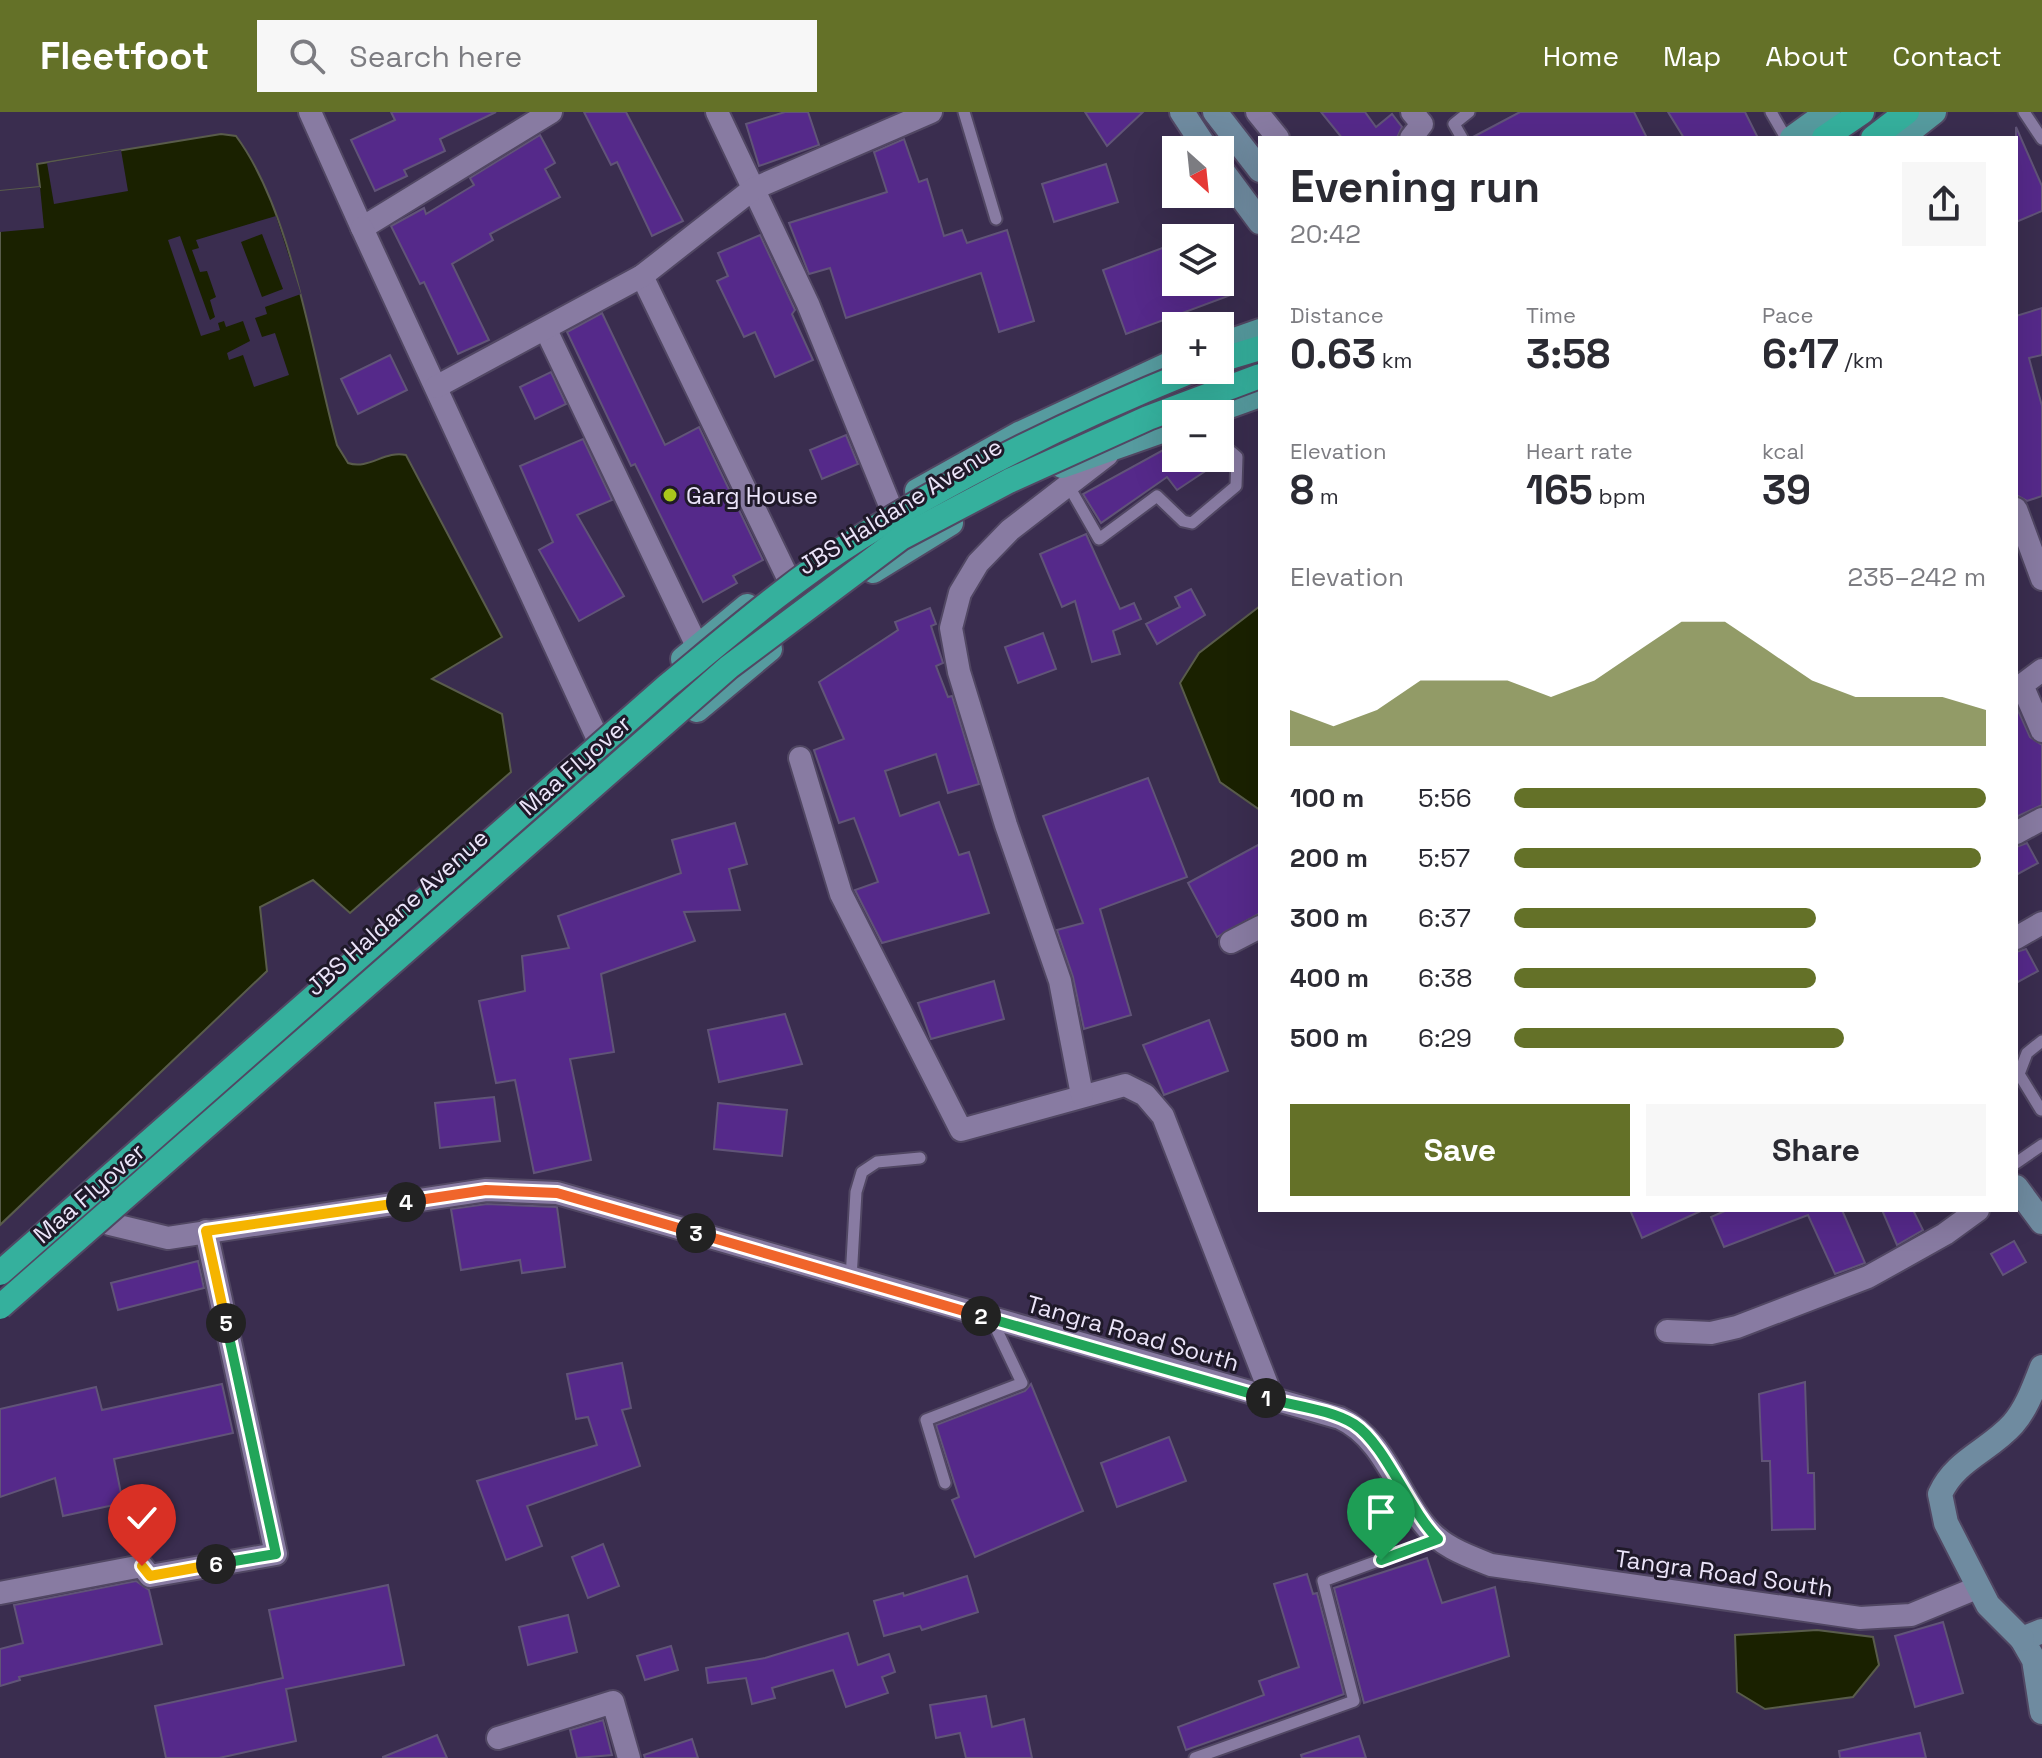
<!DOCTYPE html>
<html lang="en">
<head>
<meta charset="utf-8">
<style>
  body { margin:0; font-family:"Space Grotesk",sans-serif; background:#f7f7f7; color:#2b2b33; height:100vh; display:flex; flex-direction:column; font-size:30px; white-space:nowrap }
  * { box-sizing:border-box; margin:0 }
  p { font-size:26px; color:#7c7c81 }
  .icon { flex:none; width:44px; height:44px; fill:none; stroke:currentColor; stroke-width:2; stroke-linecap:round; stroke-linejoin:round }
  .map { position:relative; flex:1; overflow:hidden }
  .panel { position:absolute; left:1258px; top:24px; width:760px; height:1076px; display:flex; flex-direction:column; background:#fff; border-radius:0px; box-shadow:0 8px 32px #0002 }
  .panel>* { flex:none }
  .needle { width:52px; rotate:153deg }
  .controls { position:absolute; left:1162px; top:24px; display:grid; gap:16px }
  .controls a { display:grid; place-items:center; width:72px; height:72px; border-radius:0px; background:#fff; box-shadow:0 8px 32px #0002; font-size:40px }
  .pin { position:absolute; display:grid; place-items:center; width:68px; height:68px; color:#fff; margin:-82px -34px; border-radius:50% 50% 50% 0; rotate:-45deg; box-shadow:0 0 8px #0007 }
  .pin .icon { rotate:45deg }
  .km { position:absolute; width:40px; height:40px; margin:-20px; border-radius:50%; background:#222; color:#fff; font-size:22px; line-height:40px; text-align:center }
  .round { display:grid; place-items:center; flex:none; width:84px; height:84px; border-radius:0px; background:#f7f7f7 }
  .summary { display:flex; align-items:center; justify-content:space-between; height:136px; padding:0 32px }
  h1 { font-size:44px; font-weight:700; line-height:60px }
  .metrics { display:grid; grid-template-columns:repeat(3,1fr); gap:12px; height:136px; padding:8px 32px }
  .metrics div { display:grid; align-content:center }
  .metrics b { font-size:40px; font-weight:700 }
  .metrics small { font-size:22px; font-weight:400 }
  .metrics p { font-size:22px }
  .chart { height:224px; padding:16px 32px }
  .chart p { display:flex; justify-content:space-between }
  .chart svg { width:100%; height:144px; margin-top:8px; fill:#647128; opacity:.7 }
  .action { display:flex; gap:16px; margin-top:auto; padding:16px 32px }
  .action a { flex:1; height:92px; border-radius:0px; background:#647128; color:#fff; font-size:32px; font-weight:700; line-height:92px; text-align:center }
  .action a+a { background:#f7f7f7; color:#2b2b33 }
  ul { padding:0 32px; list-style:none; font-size:26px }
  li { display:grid; grid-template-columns:128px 96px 1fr; align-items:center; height:60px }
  li i { height:20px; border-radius:10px; background:#647128 }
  header { display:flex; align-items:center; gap:48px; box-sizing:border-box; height:112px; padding:0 40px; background:#647128; color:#fff }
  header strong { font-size:38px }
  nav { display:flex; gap:44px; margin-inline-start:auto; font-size:28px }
  .search { width:560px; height:72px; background:#f7f7f7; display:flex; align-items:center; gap:20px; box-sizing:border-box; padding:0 28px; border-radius:0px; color:#7c7c81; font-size:30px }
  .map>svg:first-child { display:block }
  .water { fill:#1a2100; stroke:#595c4b; stroke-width:2 }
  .pier { fill:#3a2d4f; fill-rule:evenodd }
  .building { fill:#55298a; stroke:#615478; stroke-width:2 }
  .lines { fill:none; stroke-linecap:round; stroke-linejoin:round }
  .lane-casing { stroke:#514763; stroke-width:15 }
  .street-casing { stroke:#514763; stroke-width:26 }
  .secondary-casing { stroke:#514763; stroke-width:28 }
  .primary-casing { stroke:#514763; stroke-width:28 }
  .highway-casing { stroke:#514763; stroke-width:28 }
  .lane { stroke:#887ba2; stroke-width:11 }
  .street { stroke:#887ba2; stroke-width:22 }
  .secondary { stroke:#6f8ba0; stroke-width:24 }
  .primary { stroke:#569b9f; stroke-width:24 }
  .highway { stroke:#35b09d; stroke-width:24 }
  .highway-bridge-casing { stroke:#514763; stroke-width:28; stroke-linecap:butt }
  .highway-bridge { stroke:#35b09d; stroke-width:24 }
  .split-1-casing { stroke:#fff; stroke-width:16 }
  .split-2-casing { stroke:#fff; stroke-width:16 }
  .split-3-casing { stroke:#fff; stroke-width:16 }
  .split-4-casing { stroke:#fff; stroke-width:16 }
  .split-5-casing { stroke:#fff; stroke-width:16 }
  .split-6-casing { stroke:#fff; stroke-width:16 }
  .split-7-casing { stroke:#fff; stroke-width:16 }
  .split-1 { stroke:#22a559; stroke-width:10 }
  .split-2 { stroke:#22a559; stroke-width:10 }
  .split-3 { stroke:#f0652b; stroke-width:10 }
  .split-4 { stroke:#f0652b; stroke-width:10 }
  .split-5 { stroke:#f5b400; stroke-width:10 }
  .split-6 { stroke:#22a559; stroke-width:10 }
  .split-7 { stroke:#f5b400; stroke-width:10 }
  .poi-dot { fill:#a9c71b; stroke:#1f1929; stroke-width:3 }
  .labels { text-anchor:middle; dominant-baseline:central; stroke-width:6; stroke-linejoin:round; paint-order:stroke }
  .poi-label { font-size:24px; fill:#ebe4f9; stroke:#1f1929; text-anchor:start }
  .street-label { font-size:24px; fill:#ebe4f9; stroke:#1f1929 }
</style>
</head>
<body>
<header>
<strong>Fleetfoot</strong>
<div class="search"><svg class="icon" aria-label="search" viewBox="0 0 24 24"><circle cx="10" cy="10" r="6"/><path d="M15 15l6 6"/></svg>Search here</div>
<nav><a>Home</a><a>Map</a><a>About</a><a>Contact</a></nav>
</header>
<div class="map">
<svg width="2042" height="1646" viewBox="0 0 2042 1646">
  <rect width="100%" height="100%" fill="#3a2d4f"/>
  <g class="water">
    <path d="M221,22L236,24C292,99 312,242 337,333L348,351C369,358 385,338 406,343L502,525L432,567L502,602L511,660L350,801L313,768L260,795L267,859L0,1113V79L40,75L37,52Z"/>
    <path d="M1260,494V698L1220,670L1180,571L1199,541Z"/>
    <path d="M1817,1518L1873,1525L1879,1553L1853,1585L1765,1597L1737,1580L1735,1523Z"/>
  </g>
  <g class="pier">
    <path d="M121,38L128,79L54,92L47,51Z"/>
    <path d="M40,75L44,116L0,120V79Z"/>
    <path d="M276,104L301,182L265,195L267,202L255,206L262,225L275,221L289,263L254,275L243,243L229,248L227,241L250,229L243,209L226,215L224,209L218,211L220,218L201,224L168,128L180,124L210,208L215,205L210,188L216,185L207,159L200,160L192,138L199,136L196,128ZM262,122L283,177L262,185L241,130Z"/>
  </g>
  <g class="building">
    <path d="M391,0H496L440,27L445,39L404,58L407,64L375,79L351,28L395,8Z"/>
    <path d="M584,0H626L683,109L652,124L617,50L611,53Z"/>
    <path d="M785,0H808L819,33L759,54L746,12Z"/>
    <path d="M1085,0H1143L1107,34Z"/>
    <path d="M1321,0H1365L1376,15L1392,2L1402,15L1397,26H1342Z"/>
    <path d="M1520,0H1634L1647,26H1471Z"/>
    <path d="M1668,0H1745L1758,26H1684Z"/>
    <path d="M2016,15L2042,74V99L2016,110Z"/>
    <path d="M540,23L555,51L545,57L560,85L490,122L493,128L452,152L489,228L458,242L424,170L420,172L391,114L424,96L426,102L474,73L470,66Z"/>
    <path d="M904,27L919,70L927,67L944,124L962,118L967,131L1007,118L1034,209L999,220L981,161L846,206L830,156L809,162L789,111L887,80L874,40Z"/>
    <path d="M1106,52L1118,90L1054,110L1042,72Z"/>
    <path d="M760,123L795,198L792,202L813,248L775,265L755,220L744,225L717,169L728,164L718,141Z"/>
    <path d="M1176,131V170H1226L1231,183L1126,222L1103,158Z"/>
    <path d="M2042,196V243L2029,246L2042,294V384L2027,389L2016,383V204Z"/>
    <path d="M602,201L665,333L699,315L763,448L733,464L737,471L703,490L635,352L631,354L567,220Z"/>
    <path d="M390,243L407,278L358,302L341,267Z"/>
    <path d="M551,260L566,292L535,307L520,275Z"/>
    <path d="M846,323L858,352L822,367L810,338Z"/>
    <path d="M583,327L612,388L577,403L624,484L579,509L539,438L553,430L520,354Z"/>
    <path d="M1176,331V346H1225L1177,378L1167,365L1101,411L1083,382Z"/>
    <path d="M1086,422L1120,497L1134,491L1141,507L1113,519L1120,542L1092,550L1075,489L1062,495L1040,442Z"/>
    <path d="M1191,477L1205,503L1157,532L1146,512L1180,495L1175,485Z"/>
    <path d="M930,496L936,512L931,514L943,551L936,554L948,585L952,584L979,672L948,681L936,642L885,659L900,704L939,690L959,743L969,740L989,801L882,831L855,778L878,770L854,706L839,711L814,638L844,627L819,570L898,518L895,510Z"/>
    <path d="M1043,521L1056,557L1018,571L1005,535Z"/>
    <path d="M2016,594L2030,625L2042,633V693L2016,705Z"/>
    <path d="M1148,666L1187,765L1100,797L1131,903L1084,917L1073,865L1057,818L1083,811L1043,704Z"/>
    <path d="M735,711L747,752L729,757L740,798L684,800L695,829L601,862L614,940L570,947L591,1048L534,1061L515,968L496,971L479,889L525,879L522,844L569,836L558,804L681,761L672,728Z"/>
    <path d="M2027,731L2038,751L2016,763V735Z"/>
    <path d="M1260,732V801L1217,825L1188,771Z"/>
    <path d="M2026,837L2038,859L2016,871V840Z"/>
    <path d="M994,869L1004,907L931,927L918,891Z"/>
    <path d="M785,902L802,952L719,970L708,918Z"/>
    <path d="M1209,908L1228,959L1164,983L1143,933Z"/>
    <path d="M494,985L500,1029L440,1036L435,991Z"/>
    <path d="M718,991L787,998L782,1044L714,1037Z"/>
    <path d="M487,1092L557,1095L565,1155L522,1161L520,1148L461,1158L451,1097Z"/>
    <path d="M1630,1098H1703L1642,1126Z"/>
    <path d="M1727,1098H1842L1865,1151L1835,1162L1808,1103L1724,1135L1711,1105Z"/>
    <path d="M1882,1098H1913L1923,1118L1897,1133Z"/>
    <path d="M2014,1129L2026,1150L2003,1163L1991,1142Z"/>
    <path d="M198,1149L204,1176L118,1198L111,1171Z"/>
    <path d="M622,1251L631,1296L622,1298L640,1354L527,1394L542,1434L506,1448L477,1369L597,1333L588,1305L576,1307L567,1262Z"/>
    <path d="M1805,1270L1808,1361H1814L1815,1417L1772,1418L1770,1349H1762L1759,1282Z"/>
    <path d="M222,1272L233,1321L114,1347L123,1391L63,1404L55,1366L0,1385V1297L96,1275L102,1298Z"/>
    <path d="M1031,1272L1083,1399L975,1445L952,1388L959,1385L936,1313L1025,1279Z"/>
    <path d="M1169,1325L1186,1369L1117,1395L1101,1351Z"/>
    <path d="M603,1432L619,1474L588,1486L572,1445Z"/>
    <path d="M1427,1446L1442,1491L1495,1475L1509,1544L1364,1591L1334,1476Z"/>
    <path d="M1307,1462L1313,1482L1317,1481L1344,1582L1186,1638L1178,1615L1264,1583L1259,1569L1299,1555L1274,1472Z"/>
    <path d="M967,1464L978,1500L922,1518L920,1514L884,1524L874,1489L903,1481L904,1484Z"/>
    <path d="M136,1469L149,1478L162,1532L19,1565L20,1568L0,1574V1537L23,1531L14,1493Z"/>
    <path d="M388,1473L404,1553L286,1577L296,1629L219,1646H166L155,1594L283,1566L269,1498Z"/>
    <path d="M568,1503L577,1540L528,1553L519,1515Z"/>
    <path d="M1943,1510L1963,1581L1915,1595L1895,1524Z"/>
    <path d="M848,1521L858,1553L889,1542L895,1560L882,1565L888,1581L846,1595L833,1558L772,1576L775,1586L752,1592L746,1566L708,1571L706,1556L765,1546Z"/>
    <path d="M671,1534L678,1558L645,1568L637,1544Z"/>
    <path d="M986,1584L992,1615L1024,1607L1032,1646H966L960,1621L936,1626L930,1593Z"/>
    <path d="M603,1608L612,1643L577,1646L570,1618Z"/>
    <path d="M1920,1621L1926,1646H1840L1839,1639Z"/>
    <path d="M437,1623L447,1646H383V1645Z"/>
    <path d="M1359,1624L1366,1646H1302L1301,1643Z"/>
    <path d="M692,1627L698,1646H645L644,1643Z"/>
  </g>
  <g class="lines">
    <g class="lane-casing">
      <g id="lane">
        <path d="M964,0L996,107"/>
        <path d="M1771,0L1786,26"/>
        <path d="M2024,0L2042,27"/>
        <path d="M1462,26L1454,12L1469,0"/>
        <path d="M1067,371L1099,427L1157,384L1183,409L1192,411L1236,374L1237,345L1223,333"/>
        <path d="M2041,998L2019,962L2027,941L2042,929"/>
        <path d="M2016,1051L2042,1033"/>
        <path d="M851,1167L856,1080L862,1060L877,1050L920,1046"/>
        <path d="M945,1371L926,1308L1022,1271L992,1208"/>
        <path d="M1195,1646L1354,1589L1323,1469L1438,1427"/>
      </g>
    </g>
    <g class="street-casing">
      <g id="street">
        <path d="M310,0L362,116L551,0"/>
        <path d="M717,0L808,192L891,396"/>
        <path d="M1257,0L1278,26"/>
        <path d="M1411,26L1422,12L1412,0"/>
        <path d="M362,116L596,623"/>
        <path d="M642,164L787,464"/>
        <path d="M546,218L697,534"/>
        <path d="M436,275L642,164L753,77L931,0"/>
        <path d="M2016,397L2042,467"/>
        <path d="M2042,558L2022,573L2042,619"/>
        <path d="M800,646L841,782L961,1018L1125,973L1145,983L1163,1004L1273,1288"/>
        <path d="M2016,721L2042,707"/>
        <path d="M2016,826L2042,811"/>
        <path d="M1231,830L1260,815"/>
        <path d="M1082,983L1060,869L1006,713L959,560L951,516L960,481L978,451L1010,418L1107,343"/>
        <path d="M91,1091L110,1112L168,1126L486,1078L557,1081L1340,1306C1382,1325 1396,1376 1423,1411C1440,1434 1465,1443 1491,1453L1860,1506L1911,1503L1979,1475"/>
        <path d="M1667,1219L1711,1221L1737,1215L1868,1165L1945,1122L1978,1098"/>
        <path d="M0,1481L142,1454L150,1464L276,1442L206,1119"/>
        <path d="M498,1626L613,1590L629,1646"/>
      </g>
    </g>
    <g class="secondary-casing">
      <g id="secondary">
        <path d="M1182,0L1207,38"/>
        <path d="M1215,0L1260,58"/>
        <path d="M1220,56L1260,110"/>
        <path d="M2016,1075L2042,1110"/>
        <path d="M2042,1519L2022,1527L2034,1548L2042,1600"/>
        <path d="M2022,1527L1988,1493L1946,1411L1940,1382C1955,1348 1989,1339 2013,1312C2027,1296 2034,1275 2042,1255"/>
      </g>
    </g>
    <g class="primary-casing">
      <g id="primary">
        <path d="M1792,26L1828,0"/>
        <path d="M1901,26L1934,0"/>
        <path d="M1220,233L1260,219"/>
        <path d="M1207,302L1260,283"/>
        <path d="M1062,354L1176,314"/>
        <path d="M917,379L1019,322L1176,249"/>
        <path d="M873,459L951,411"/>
        <path d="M683,547L747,494"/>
        <path d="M697,598L770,537"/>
      </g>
    </g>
    <g class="highway-casing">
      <g id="highway">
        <path d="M1824,26L1862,0"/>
        <path d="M1873,26L1907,0"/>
        <path d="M1220,248L1260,236"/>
      </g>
    </g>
    <use href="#lane" class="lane"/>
    <use href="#street" class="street"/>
    <use href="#secondary" class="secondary"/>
    <use href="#primary" class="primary"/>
    <use href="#highway" class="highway"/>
    <g class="highway-bridge-casing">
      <g id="highway-bridge">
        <path d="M0,1161L667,574C729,523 791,469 859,426C965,359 1078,305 1194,258"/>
        <path d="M0,1195L729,555L901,426L1009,369L1148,306L1260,264"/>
      </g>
    </g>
    <use href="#highway-bridge" class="highway-bridge"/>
  </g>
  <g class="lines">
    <g class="split-1-casing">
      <path id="split-1" d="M1266,1286C1293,1294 1330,1297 1354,1312C1386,1333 1408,1397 1438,1427L1381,1448"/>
    </g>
    <g class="split-2-casing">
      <path id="split-2" d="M981,1204L1266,1286"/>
    </g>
    <g class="split-3-casing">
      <path id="split-3" d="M696,1121L981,1204"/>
    </g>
    <g class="split-4-casing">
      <path id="split-4" d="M406,1090L486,1078L557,1081L696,1121"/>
    </g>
    <g class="split-5-casing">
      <path id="split-5" d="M226,1211L206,1119L406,1090"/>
    </g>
    <g class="split-6-casing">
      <path id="split-6" d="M216,1452L276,1442L226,1211"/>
    </g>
    <g class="split-7-casing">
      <path id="split-7" d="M142,1454L150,1464L216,1452"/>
    </g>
    <use href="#split-1" class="split-1"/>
    <use href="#split-2" class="split-2"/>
    <use href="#split-3" class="split-3"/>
    <use href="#split-4" class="split-4"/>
    <use href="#split-5" class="split-5"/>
    <use href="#split-6" class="split-6"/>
    <use href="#split-7" class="split-7"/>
  </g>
  <circle class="poi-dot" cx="670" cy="383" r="8"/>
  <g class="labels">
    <g class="poi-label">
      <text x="686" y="383">Garg House</text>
    </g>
    <g class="street-label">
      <text transform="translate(900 394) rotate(-32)">JBS Haldane Avenue</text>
      <text transform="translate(575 653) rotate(-41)">Maa Flyover</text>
      <text transform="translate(397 800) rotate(-42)">JBS Haldane Avenue</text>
      <text transform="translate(89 1081) rotate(-41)">Maa Flyover</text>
      <text transform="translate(1133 1221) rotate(16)">Tangra Road South</text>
      <text transform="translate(1724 1461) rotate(8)">Tangra Road South</text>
    </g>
  </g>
</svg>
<div class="controls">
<a><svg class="needle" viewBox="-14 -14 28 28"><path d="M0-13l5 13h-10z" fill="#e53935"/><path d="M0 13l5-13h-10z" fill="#7c7c81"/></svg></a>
<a><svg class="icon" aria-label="layers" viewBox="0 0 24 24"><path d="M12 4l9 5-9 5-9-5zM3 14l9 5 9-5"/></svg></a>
<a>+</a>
<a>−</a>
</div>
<div class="pin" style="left:1381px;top:1448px;background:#1e9e55"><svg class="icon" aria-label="arrive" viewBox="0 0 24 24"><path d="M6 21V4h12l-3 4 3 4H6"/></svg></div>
<div class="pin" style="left:142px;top:1454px;background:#d93025"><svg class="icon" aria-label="check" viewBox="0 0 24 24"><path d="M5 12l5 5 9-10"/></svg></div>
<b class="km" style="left:1266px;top:1286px">1</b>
<b class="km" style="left:981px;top:1204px">2</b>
<b class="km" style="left:696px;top:1121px">3</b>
<b class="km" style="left:406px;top:1090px">4</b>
<b class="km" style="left:226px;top:1211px">5</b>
<b class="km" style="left:216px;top:1452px">6</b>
<section class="panel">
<div class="summary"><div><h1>Evening run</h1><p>20:42</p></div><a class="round"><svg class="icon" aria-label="share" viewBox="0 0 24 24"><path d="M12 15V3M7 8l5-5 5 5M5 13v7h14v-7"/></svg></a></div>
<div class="metrics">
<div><p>Distance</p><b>0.63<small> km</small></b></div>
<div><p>Time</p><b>3:58</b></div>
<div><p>Pace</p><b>6:17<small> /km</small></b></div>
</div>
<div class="metrics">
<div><p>Elevation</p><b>8<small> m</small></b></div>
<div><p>Heart rate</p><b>165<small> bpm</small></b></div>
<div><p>kcal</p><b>39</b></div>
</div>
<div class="chart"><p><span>Elevation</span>235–242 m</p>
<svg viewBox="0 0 160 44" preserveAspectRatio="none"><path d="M0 44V33L10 38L20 33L30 24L40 24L50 24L60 29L70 24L80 15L90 6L100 6L110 15L120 24L130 29L140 29L150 29L160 33V44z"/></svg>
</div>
<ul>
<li><b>100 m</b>5:56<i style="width:100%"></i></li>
<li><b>200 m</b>5:57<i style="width:99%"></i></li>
<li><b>300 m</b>6:37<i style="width:64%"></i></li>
<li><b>400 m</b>6:38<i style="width:64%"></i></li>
<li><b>500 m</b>6:29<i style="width:70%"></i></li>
</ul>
<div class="action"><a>Save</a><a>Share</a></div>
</section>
</div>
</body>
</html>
